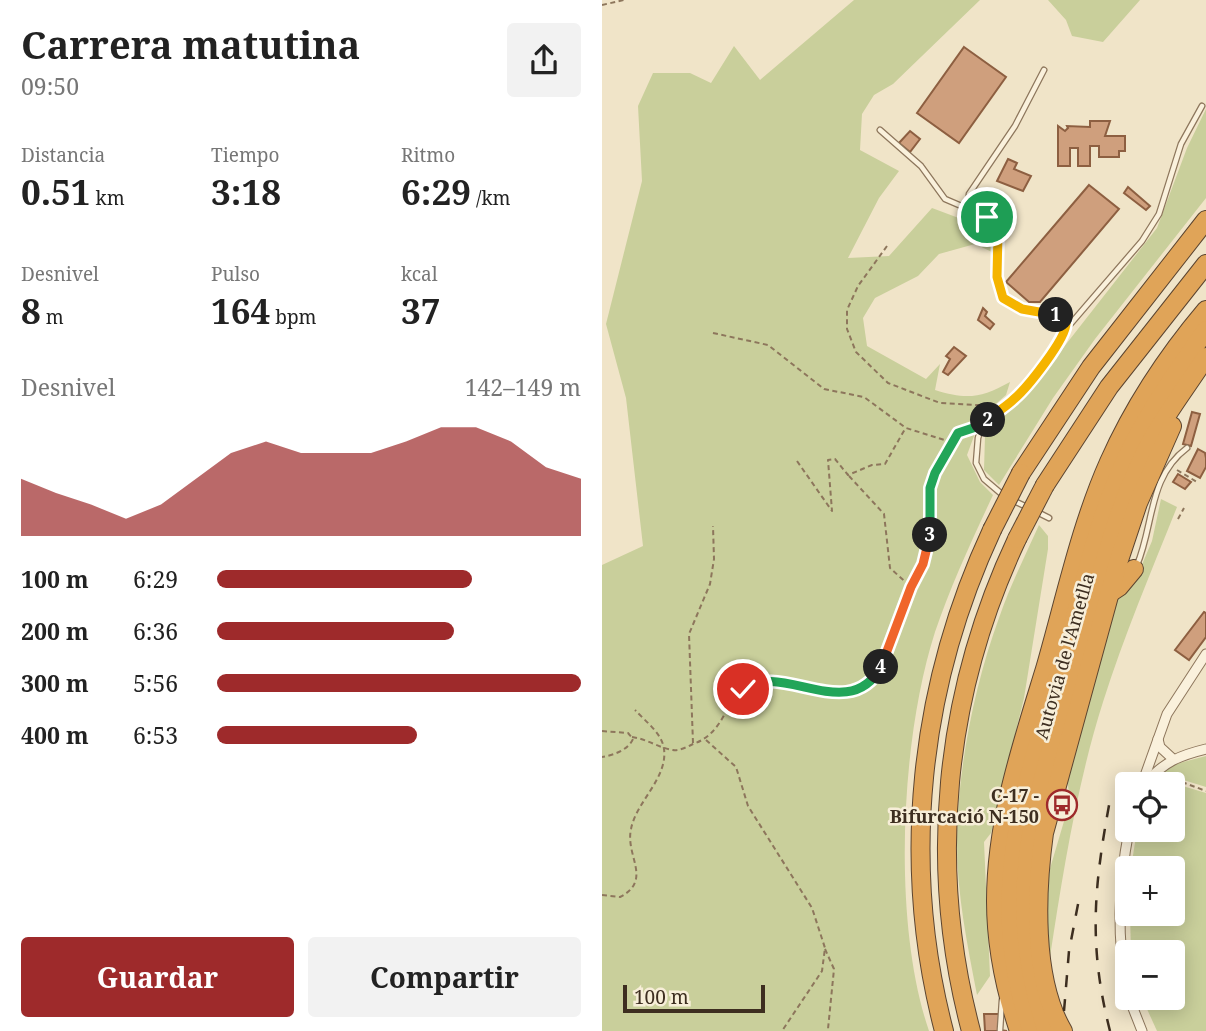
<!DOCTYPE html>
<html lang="es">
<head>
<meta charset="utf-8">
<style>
  body { margin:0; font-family:"Noto Serif",serif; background:#f2f2f2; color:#222; height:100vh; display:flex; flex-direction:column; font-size:26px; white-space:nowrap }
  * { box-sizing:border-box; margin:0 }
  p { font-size:23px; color:#767676 }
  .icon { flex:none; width:38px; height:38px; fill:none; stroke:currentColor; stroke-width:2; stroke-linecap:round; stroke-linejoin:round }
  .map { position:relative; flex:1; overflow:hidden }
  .drawer { display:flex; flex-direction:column; background:#fff; width:602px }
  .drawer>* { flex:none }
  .buttons { position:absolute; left:513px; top:772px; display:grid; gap:14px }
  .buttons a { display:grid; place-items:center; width:70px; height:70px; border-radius:7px; background:#fff; box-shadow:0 4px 18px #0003; font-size:35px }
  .scale { position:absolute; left:21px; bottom:18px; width:142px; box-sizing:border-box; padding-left:7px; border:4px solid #3d2e20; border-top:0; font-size:19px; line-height:24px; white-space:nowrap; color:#3d2e20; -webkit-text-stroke:5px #f7eed8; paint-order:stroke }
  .pin { position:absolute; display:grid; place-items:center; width:60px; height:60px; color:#fff; margin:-30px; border:4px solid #fff; border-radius:50%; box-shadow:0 2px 7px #0007 }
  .km { position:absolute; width:35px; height:35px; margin:-18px; border-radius:50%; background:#222; color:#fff; font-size:19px; line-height:35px; text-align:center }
  .round { display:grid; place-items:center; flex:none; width:74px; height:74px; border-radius:7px; background:#f2f2f2 }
  .headline { display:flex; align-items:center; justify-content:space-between; height:119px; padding:0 21px }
  h1 { font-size:38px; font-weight:700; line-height:52px }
  .figures { display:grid; grid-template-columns:repeat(3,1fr); gap:10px; height:119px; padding:7px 21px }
  .figures div { display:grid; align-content:center }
  .figures b { font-size:35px; font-weight:700 }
  .figures small { font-size:19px; font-weight:400 }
  .figures p { font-size:19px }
  .chart { height:196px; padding:14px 21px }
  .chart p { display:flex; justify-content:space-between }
  .chart svg { width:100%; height:126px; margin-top:7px; fill:#9e2a2b; opacity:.7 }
  .action { display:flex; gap:14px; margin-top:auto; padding:14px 21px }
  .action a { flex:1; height:80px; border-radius:7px; background:#9e2a2b; color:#fff; font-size:28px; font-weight:700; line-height:80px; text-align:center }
  .action a+a { background:#f2f2f2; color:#222 }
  ul { padding:0 21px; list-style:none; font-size:23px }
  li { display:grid; grid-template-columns:112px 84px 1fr; align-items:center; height:52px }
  li i { height:18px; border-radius:9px; background:#9e2a2b }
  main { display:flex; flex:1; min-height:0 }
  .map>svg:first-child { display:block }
  .green { fill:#c9cf9b }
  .building { fill:#cf9f7d; stroke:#8d5f41; stroke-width:2 }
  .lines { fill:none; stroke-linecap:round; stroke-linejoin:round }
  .lane-casing { stroke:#8d765c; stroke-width:7 }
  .street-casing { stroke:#8d765c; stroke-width:11 }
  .highway-casing { stroke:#5b4430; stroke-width:20 }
  .path { stroke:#8d765c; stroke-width:2; stroke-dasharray:5 3.5; stroke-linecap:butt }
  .lane { stroke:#faf1dc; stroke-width:4.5 }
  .street { stroke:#faf1dc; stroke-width:9 }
  .highway { stroke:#e0a458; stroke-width:18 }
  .rail { stroke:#3d2e20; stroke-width:2.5; stroke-dasharray:12 12; stroke-linecap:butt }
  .highway-bridge-casing { stroke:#5b4430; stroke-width:20; stroke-linecap:butt }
  .highway-bridge { stroke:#e0a458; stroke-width:18 }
  .split-1-casing { stroke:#fff; stroke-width:14 }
  .split-2-casing { stroke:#fff; stroke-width:14 }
  .split-3-casing { stroke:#fff; stroke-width:14 }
  .split-4-casing { stroke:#fff; stroke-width:14 }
  .split-5-casing { stroke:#fff; stroke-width:14 }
  .split-1 { stroke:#f5b400; stroke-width:9 }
  .split-2 { stroke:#f5b400; stroke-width:9 }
  .split-3 { stroke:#22a559; stroke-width:9 }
  .split-4 { stroke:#f0652b; stroke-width:9 }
  .split-5 { stroke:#22a559; stroke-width:9 }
  .labels { text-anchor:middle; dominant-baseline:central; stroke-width:5; stroke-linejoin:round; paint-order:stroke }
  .street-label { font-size:18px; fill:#3d2e20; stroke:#f7eed8 }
  .poi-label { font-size:18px; font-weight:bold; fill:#3d2e20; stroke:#f7eed8; text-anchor:end }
</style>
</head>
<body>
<main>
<section class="drawer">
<div class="headline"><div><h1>Carrera matutina</h1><p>09:50</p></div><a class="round"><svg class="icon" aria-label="share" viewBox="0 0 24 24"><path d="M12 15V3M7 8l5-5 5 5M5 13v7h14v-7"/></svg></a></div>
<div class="figures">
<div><p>Distancia</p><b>0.51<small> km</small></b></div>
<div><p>Tiempo</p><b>3:18</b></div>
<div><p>Ritmo</p><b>6:29<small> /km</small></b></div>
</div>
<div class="figures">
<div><p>Desnivel</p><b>8<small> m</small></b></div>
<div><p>Pulso</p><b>164<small> bpm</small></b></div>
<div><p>kcal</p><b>37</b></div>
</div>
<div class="chart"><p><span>Desnivel</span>142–149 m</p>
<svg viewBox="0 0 160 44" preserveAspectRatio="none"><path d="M0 44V24L10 29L20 33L30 38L40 33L50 24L60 15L70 11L80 15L90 15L100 15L110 11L120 6L130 6L140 11L150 20L160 24V44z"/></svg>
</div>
<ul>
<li><b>100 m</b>6:29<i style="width:70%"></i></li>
<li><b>200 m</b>6:36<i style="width:65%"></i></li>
<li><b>300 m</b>5:56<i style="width:100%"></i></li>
<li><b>400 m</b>6:53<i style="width:55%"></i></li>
</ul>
<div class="action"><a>Guardar</a><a>Compartir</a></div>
</section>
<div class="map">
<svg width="604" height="1031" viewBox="0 0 604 1031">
  <rect width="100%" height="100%" fill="#f0e4c8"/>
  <g class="green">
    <path d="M252,0H378L291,84L272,95L260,114L258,150L297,171L277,198L246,258L287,256L330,208L386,229L390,252L373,244L337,254L316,276L273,298L261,318L265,346L324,379L338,364L333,390C365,400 379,398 408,382L404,395L379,417L365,455L378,482L391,495C370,540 349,585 333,632C298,741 290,923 327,1031H0V565L41,546L24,398L4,324L40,181L36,106L51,73H88L109,83L132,46L158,80Z"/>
    <path d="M446,0H538L501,42L470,36L464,20Z"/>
    <path d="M604,109V198L493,339L451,398L397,485L382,470L383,436L396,417L429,389L555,228L585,148Z"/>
    <path d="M559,499L575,507C549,572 522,636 501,702C475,784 461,872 448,957L444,933V882L468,801L465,778L515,601L536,574L550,541Z"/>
    <path d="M437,525L446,536V549L422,698L389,833L382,842L388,976L375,995C365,943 354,890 355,837C356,767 373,683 397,618C408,586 423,556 437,525Z"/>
    <path d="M604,756V787L562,774L566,766Z"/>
    <path d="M554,778L604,793V1031H555L540,998H570V952H529L528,914H570V868H529L535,830H570V784H551Z"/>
  </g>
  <g class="building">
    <path d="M362,47L404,77L357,143L315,113Z"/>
    <path d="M488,121H508L503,136H523V151H517V157H497V146H488V166H476V148H468V166H456V126L463,131L466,128L465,126L488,127Z"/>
    <path d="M308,131L318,139L308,152L297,143Z"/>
    <path d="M406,159L415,163L412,169L429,176L421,191L395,181Z"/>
    <path d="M487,185L517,209L438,302H427L404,282Z"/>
    <path d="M526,187L548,206L544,210L522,193Z"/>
    <path d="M381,308L385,312L383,316L392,324L388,329L376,320Z"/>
    <path d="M352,347L364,356L346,375L341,372L348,359L344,356Z"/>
    <path d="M590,412L598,414L589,446L581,444Z"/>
    <path d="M596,449L603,453L604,458V467L598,478L585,471Z"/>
    <path d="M576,474L589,482L583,489L571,482Z"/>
    <path d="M602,612L604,613V637L587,660L573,650Z"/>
    <path d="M382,1014H398V1030L405,1031H383Z"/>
  </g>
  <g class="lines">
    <g class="lane-casing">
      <g id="lane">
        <path d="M278,130L319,166L343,199L385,217L396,232L395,277L401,298L420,309L460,317L465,327"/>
        <path d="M366,210L367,194L413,126L442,70"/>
        <path d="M402,496L382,479L374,463L376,438L380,425L414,398L465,328L540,241L557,214L579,144L600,106"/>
        <path d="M410,500L427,508"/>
        <path d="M435,512L447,518"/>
        <path d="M535,565C552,525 546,477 585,448"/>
        <path d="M398,1030L400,1000"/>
      </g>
    </g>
    <g class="street-casing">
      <g id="street">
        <path d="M556,739L558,747L571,759"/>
        <path d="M544,783C561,762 579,755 604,749"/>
        <path d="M540,784L565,714L604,654"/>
        <path d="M525,990C514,937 517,882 527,830"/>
        <path d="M527,998L540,1031"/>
      </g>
    </g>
    <g class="highway-casing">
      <g id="highway">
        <path d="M419,473L489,367L604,220"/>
        <path d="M443,485L507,387L604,264"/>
        <path d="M508,593L517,587L532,569"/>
        <path d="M342,1031C298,863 317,687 390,530"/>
        <path d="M369,1031C325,865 342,694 415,539"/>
        <path d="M417,1031C403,989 394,945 394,901C394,821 420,744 443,669C463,600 478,527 507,462C531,408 566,355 604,310"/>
        <path d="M430,1031C380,894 427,775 466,643C481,589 493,532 515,480C536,426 571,377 604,330"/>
        <path d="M445,1031C395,888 441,780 480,643C497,582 512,518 539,461C556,424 582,391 604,357"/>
        <path d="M461,1031C430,979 434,891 442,833L516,563L536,503L570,426"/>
      </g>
    </g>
    <g class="path">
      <path d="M0,5L22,0"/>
      <path d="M285,246L256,286L245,310V329L254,352L286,383L338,403L390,406"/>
      <path d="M111,333L166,345L222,389L262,397L304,428L349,442"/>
      <path d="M195,461L230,511L226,460L233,459L246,475L270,465L283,464L303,429"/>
      <path d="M575,470L595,482"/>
      <path d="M247,476L282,514L288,568L309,587"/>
      <path d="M576,519L582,508"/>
      <path d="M0,731L26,733L31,739C26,750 12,755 0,757"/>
      <path d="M30,737C45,739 57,748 71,750C77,751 85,747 91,744C127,732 123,690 153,682C191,671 254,722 281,665L327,545L328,488L333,473L356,434L370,427"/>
      <path d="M104,740L134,767L146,806L210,908L223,948L220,971L180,1031"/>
      <path d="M91,743L87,634L108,584L112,559L111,526"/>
      <path d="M564,776L604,791"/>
      <path d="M0,895L18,897C51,880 23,856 29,829C34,802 66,778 62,749C60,733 43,721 33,710"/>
      <path d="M223,949L232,969L226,1029"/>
    </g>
    <use href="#lane" class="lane"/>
    <use href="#street" class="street"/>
    <use href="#highway" class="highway"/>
    <g class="rail">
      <path d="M462,1011L467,951L478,894"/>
      <path d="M508,1031C486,945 492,886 508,800"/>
    </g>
    <g class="highway-bridge-casing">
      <g id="highway-bridge">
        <path d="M390,530L419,473"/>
        <path d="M415,539L443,485"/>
      </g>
    </g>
    <use href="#highway-bridge" class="highway-bridge"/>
  </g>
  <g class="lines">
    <g class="split-1-casing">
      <path id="split-1" d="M385,217L396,232L395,277L401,298L420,309L454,315"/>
    </g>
    <g class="split-2-casing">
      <path id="split-2" d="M386,420C394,412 404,407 412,399C425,388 466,337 464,322L454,315"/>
    </g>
    <g class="split-3-casing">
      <path id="split-3" d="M328,535V488L333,473L356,433L380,425L386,420"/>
    </g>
    <g class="split-4-casing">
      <path id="split-4" d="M279,667L309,587L321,564L328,535"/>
    </g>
    <g class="split-5-casing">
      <path id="split-5" d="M141,689C180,661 247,725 279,667"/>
    </g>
    <use href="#split-1" class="split-1"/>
    <use href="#split-2" class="split-2"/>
    <use href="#split-3" class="split-3"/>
    <use href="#split-4" class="split-4"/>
    <use href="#split-5" class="split-5"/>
  </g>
  <defs>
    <g id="bus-ring" transform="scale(1.575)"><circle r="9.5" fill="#f7eed8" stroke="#9e2a2b" stroke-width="1.5"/><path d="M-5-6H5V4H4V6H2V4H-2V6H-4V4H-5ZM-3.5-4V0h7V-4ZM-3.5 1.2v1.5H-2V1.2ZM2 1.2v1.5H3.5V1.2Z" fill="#9e2a2b"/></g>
  </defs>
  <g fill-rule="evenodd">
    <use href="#bus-ring" x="460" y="805"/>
  </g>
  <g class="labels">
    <g class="street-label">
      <text transform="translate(462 656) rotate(-74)">Autovia de l'Ametlla</text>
    </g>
    <g class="poi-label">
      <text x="437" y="795">C-17 -<tspan x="437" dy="21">Bifurcació N-150</tspan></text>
    </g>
  </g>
</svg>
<div class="buttons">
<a><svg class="icon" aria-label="locate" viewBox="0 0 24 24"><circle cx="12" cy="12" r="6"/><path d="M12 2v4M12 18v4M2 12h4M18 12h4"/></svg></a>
<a>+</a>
<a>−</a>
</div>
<div class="scale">100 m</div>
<div class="pin" style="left:385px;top:217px;background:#1e9e55"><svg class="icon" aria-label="arrive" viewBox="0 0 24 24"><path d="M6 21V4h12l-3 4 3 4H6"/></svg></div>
<div class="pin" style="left:141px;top:689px;background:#d93025"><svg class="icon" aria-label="check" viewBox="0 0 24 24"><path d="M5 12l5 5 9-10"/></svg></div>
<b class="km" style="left:454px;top:315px">1</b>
<b class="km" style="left:386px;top:420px">2</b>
<b class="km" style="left:328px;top:535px">3</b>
<b class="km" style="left:279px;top:667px">4</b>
</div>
</main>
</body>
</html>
